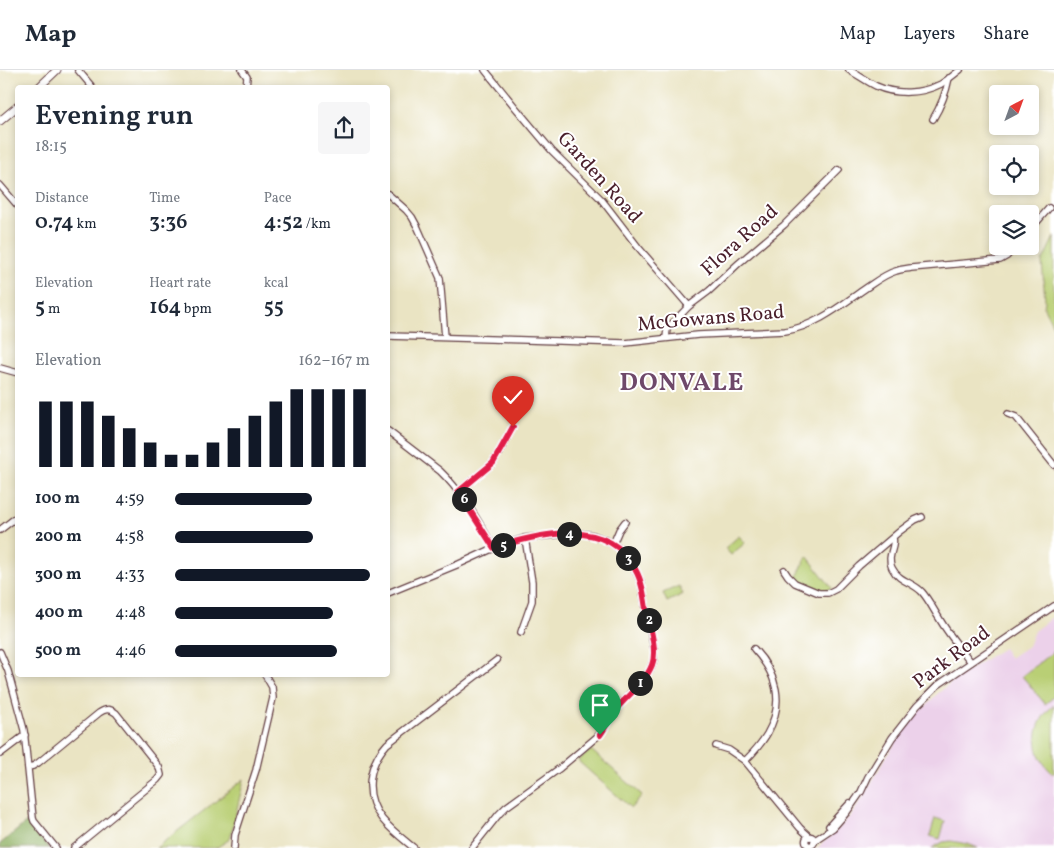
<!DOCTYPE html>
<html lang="en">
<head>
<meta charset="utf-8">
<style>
  body { margin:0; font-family:Vollkorn,serif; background:#f6f6f7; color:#1f2937; height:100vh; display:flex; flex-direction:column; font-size:19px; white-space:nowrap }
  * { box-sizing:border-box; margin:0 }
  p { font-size:16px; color:#747a83 }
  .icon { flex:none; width:28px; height:28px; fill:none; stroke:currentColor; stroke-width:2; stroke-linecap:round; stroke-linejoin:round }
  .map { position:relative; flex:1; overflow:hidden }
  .details { position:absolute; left:15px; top:15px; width:375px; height:592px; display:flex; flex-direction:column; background:#fff; border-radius:5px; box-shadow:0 2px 8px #0003 }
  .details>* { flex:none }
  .needle { width:32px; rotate:41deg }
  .fabs { position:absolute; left:989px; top:15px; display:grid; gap:10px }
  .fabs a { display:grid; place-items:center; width:50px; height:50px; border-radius:5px; background:#fff; box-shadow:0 2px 8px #0003; font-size:25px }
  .pin { position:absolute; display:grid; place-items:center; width:42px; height:42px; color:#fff; margin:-51px -21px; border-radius:50% 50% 50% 0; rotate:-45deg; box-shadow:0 0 5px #0007 }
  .pin .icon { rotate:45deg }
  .km { position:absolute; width:25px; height:25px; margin:-12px; border-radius:50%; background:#222; color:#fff; font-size:14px; line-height:25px; text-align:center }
  .round { display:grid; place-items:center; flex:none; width:52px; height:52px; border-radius:5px; background:#f6f6f7 }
  .head { display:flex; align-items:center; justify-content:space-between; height:85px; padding:0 20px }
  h1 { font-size:28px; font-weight:600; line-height:38px }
  .metrics { display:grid; grid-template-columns:repeat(3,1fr); gap:8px; height:85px; padding:5px 20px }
  .metrics div { display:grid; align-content:center }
  .metrics b { font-size:21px; font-weight:600 }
  .metrics small { font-size:14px; font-weight:400 }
  .metrics p { font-size:14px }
  .chart { height:140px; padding:10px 20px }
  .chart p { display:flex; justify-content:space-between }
  .chart svg { width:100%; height:90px; margin-top:5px; stroke:#111827; stroke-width:6 }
  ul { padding:0 20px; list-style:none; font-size:16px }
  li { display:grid; grid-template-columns:80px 60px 1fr; align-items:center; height:38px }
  li i { height:12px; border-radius:6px; background:#111827 }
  header { display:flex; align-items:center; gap:30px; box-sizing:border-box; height:70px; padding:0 25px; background:#fff; border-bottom:1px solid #e0e1e3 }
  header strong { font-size:24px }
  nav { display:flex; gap:28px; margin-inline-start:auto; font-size:18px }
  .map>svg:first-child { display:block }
  .built { fill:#ecd1ea }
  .green { fill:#b9cf74; stroke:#827750 }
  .forest { fill:#92b266; stroke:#6e6848 }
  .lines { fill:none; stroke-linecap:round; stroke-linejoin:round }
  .minor-casing { stroke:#623d42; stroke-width:8 }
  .major-casing { stroke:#623d42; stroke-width:9 }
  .minor { stroke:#fff; stroke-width:5.5 }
  .major { stroke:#fff; stroke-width:7 }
  .route-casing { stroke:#fff; stroke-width:10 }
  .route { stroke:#e11d48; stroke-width:6 }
  .labels { text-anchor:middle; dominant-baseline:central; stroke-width:4; stroke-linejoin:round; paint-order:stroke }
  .street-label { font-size:20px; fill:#4a1f2b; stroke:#fff }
  .district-label { font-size:25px; font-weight:bold; letter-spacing:1px; fill:#6f496a; stroke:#fff }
</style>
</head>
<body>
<header>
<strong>Map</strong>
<nav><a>Map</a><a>Layers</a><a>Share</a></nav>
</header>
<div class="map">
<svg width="1054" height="778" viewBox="0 0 1054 778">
  <rect width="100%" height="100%" fill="#fff"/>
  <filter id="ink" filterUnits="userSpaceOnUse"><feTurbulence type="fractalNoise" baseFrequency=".02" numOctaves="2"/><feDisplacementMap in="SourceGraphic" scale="10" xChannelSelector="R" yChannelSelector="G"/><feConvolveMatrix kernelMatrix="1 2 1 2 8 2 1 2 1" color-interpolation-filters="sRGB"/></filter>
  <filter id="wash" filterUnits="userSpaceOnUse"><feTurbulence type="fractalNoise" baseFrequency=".0096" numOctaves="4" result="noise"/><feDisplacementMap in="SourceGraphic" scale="20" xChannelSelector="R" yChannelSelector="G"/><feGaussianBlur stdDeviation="1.12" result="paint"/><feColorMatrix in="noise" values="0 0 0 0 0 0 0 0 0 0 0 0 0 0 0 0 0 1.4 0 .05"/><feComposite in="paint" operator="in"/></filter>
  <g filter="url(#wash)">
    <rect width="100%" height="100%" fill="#eae4c3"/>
    <path class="built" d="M1054,546V778H817L839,758L851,745L859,734L888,684L901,664L914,648L935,626L955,609L1003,578L1010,588L1028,576L1034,561Z"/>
    <g class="green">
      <path d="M1054,167V258L1044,238L1045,230L1042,192Z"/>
      <path d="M739,466L745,473L731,485L725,478Z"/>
      <path d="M807,486L832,518C822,524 806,516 796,509Z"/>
      <path d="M679,516L683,524L667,532L663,523Z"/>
      <path d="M1054,581V627L1045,634L1022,606Z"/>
      <path d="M1054,635V704C1030,686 1031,653 1054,635Z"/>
      <path d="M591,680L642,725L631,738L578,691Z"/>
      <path d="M244,709L230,769L216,778H156Z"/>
      <path d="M935,748L945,751L940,769L930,766Z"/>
      <path d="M951,771L968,774L978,778H932L943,772Z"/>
    </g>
    <path class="forest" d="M27,752L49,778H0V774Z"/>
  </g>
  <g filter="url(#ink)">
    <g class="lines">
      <g class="minor-casing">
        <g id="minor">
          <path d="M78,0L93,18"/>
          <path d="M242,0L247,7L246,18"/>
          <path d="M485,0L515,37L552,81L601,129L638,177L689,236"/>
          <path d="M849,0C858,5 866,11 876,16C896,25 921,24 941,14C947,10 954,5 960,0"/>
          <path d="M933,49C941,36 946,23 949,8"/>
          <path d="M0,115L18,136"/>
          <path d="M388,124L406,140L412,147L418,158L440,208L445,267"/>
          <path d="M1030,160L1049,138"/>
          <path d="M388,266L625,273L698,265L785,261C816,256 840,236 866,218C875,212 885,204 896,201C901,199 906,199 911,198L1000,190L1007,186L1015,176"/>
          <path d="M666,268L667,259L689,236L709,221L739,193L784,155L839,100"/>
          <path d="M0,298L18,303"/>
          <path d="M1008,344L1016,347L1054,395"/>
          <path d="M388,361L440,401C463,423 478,451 494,478"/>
          <path d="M458,422L493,393L513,357"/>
          <path d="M0,460L18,446"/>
          <path d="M893,468C896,477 886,486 892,498C899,512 913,512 922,522C929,530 933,539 939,548C948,564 960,578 971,592"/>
          <path d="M613,474L619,460L625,452"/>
          <path d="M784,500L788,506L795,513L819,523H828L836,519L859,496L900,461L915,450L922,447"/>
          <path d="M388,523L459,494L494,478L525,468L576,463L593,465L606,470L616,476L626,485L633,495L641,512L654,579V589L650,600L613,643L599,665L560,698L506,737L499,744L472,778"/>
          <path d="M521,562L532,531V512L525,468"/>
          <path d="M0,582L8,601L24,660L33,748L34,751L56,778"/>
          <path d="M716,676L729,680L745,691L800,758L810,767"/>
          <path d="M0,684L25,665"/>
          <path d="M745,691C753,683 761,674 767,664C785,633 777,604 754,579"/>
          <path d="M28,697L33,696L38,693L99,643C105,639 109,638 116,643L159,697L161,705L157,710L74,778"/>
          <path d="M829,756L850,733"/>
          <circle cx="810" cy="771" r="4.5"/>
          <path d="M814,772L818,768L833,758L847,742L861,722L868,707L892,668L917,636L938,615L1054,536"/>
          <path d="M234,778L235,765L256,700L273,628L272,617L265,605"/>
          <path d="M414,778C403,769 391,760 382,749C363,725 368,695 387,674L497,590"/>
        </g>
      </g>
      <g class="major-casing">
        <g id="major">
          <path d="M38,18L57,0"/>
          <path d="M0,51L18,36"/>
        </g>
      </g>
      <use href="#minor" class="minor"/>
      <use href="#major" class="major"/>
    </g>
  </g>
  <g class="lines" filter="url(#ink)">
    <g class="route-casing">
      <path id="route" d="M513,357L493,393L458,422L494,478C538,464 609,446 635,499C642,511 644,525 646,539C649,555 658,580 652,595C645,613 625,627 613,643C608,650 605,659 600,665"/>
    </g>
    <use href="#route" class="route"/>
  </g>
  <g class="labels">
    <g class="street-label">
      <text transform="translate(599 108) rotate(48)">Garden Road</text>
      <text transform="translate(740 171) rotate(-42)">Flora Road</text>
      <text transform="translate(711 249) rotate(-5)">McGowans Road</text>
      <text transform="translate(952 588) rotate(-37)">Park Road</text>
    </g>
    <g class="district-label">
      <text x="682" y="313">DONVALE</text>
    </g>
  </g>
</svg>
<div class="fabs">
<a><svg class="needle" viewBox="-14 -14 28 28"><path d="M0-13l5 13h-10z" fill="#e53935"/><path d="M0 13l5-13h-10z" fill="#747a83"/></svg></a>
<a><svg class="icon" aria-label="locate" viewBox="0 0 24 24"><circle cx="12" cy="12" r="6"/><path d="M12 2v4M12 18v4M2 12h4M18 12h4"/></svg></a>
<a><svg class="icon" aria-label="layers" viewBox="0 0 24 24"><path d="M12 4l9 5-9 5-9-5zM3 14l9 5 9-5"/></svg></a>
</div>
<div class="pin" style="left:600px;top:665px;background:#1e9e55"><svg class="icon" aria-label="arrive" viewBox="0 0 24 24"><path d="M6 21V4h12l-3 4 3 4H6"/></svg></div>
<div class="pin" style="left:513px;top:357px;background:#d93025"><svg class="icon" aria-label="check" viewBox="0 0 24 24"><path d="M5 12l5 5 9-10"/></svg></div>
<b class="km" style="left:640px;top:613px">1</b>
<b class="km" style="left:649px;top:550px">2</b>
<b class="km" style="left:628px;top:488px">3</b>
<b class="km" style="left:569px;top:464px">4</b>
<b class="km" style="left:503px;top:475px">5</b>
<b class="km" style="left:464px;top:429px">6</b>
<section class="details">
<div class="head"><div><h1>Evening run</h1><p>18:15</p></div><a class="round"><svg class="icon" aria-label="share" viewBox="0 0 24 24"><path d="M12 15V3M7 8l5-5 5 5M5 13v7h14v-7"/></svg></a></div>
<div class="metrics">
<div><p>Distance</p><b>0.74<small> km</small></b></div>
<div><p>Time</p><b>3:36</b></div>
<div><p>Pace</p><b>4:52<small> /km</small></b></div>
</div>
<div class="metrics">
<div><p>Elevation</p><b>5<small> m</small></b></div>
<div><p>Heart rate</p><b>164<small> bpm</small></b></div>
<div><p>kcal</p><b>55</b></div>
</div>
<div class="chart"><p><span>Elevation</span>162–167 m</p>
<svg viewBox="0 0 160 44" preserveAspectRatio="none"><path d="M5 44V12M15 44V12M25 44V12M35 44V19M45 44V25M55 44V32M65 44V38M75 44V38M85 44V32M95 44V25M105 44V19M115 44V12M125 44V6M135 44V6M145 44V6M155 44V6"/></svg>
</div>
<ul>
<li><b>100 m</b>4:59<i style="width:70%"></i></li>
<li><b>200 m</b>4:58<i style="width:71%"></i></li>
<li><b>300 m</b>4:33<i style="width:100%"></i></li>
<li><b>400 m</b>4:48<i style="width:81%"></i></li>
<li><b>500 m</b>4:46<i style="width:83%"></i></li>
</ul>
</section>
</div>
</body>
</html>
